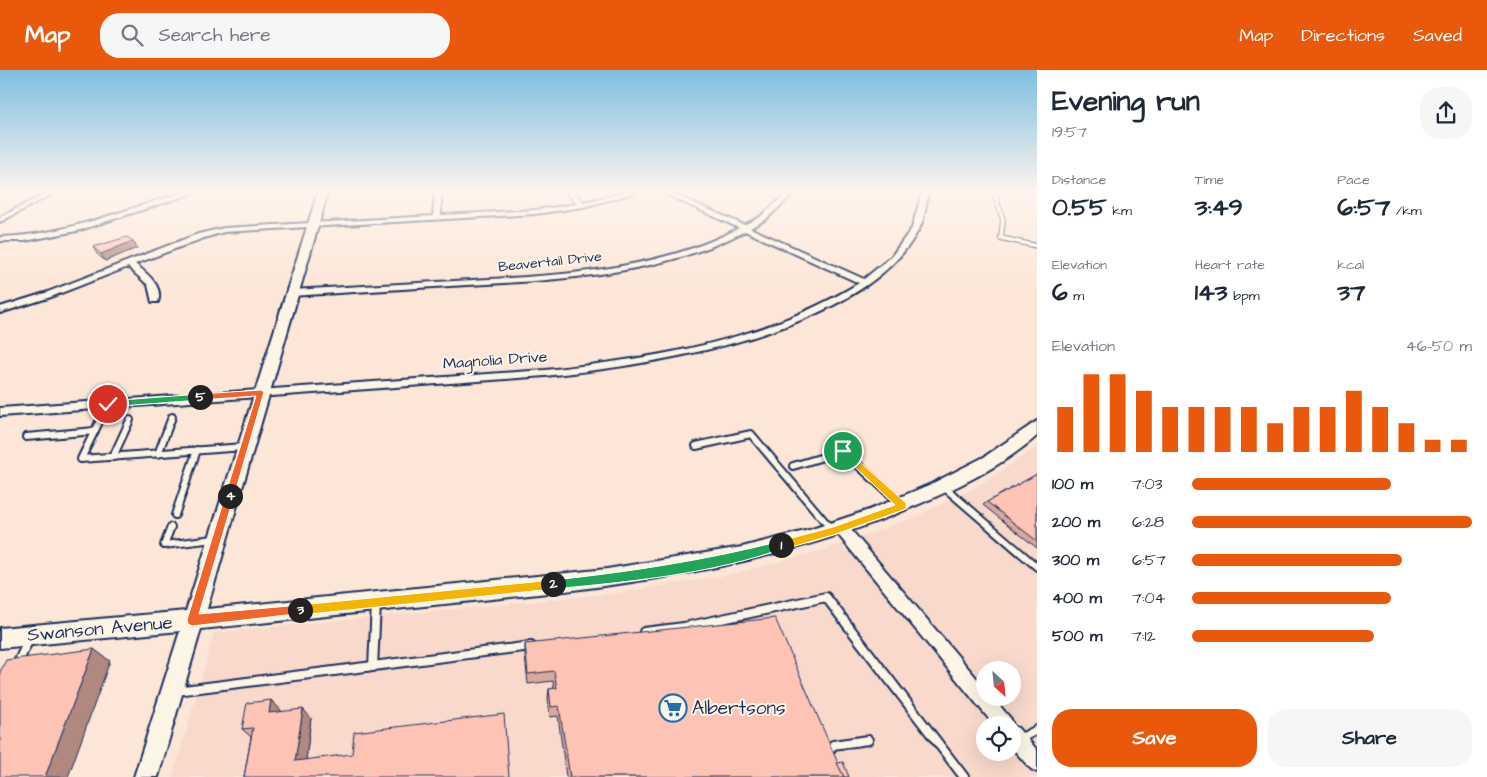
<!DOCTYPE html>
<html lang="en">
<head>
<meta charset="utf-8">
<style>
  body { margin:0; font-family:"Architects Daughter",sans-serif; background:#f6f6f7; color:#1f2937; height:100vh; display:flex; flex-direction:column; font-size:19px; white-space:nowrap }
  * { box-sizing:border-box; margin:0 }
  p { font-size:16px; color:#747a83 }
  .icon { flex:none; width:28px; height:28px; fill:none; stroke:currentColor; stroke-width:2; stroke-linecap:round; stroke-linejoin:round }
  .map { position:relative; flex:1; overflow:hidden }
  .side { display:flex; flex-direction:column; background:#fff; width:450px }
  .side>* { flex:none }
  .needle { width:32px; rotate:153deg }
  .fabs { position:absolute; left:976px; top:591px; display:grid; gap:10px }
  .fabs a { display:grid; place-items:center; width:45px; height:45px; border-radius:50%; background:#fff; box-shadow:0 5px 20px #0002; font-size:25px }
  .pin { position:absolute; display:grid; place-items:center; width:42px; height:42px; color:#fff; margin:-21px; border:2px solid #fff; border-radius:50%; box-shadow:0 1px 5px #0007 }
  .km { position:absolute; width:25px; height:25px; margin:-12px; border-radius:50%; background:#222; color:#fff; font-size:14px; line-height:25px; text-align:center }
  .round { display:grid; place-items:center; flex:none; width:52px; height:52px; border-radius:20px; background:#f6f6f7 }
  .headline { display:flex; align-items:center; justify-content:space-between; height:85px; padding:0 15px }
  h1 { font-size:28px; font-weight:700; line-height:38px }
  .metrics { display:grid; grid-template-columns:repeat(3,1fr); gap:8px; height:85px; padding:5px 15px }
  .metrics div { display:grid; align-content:center }
  .metrics b { font-size:25px; font-weight:700 }
  .metrics small { font-size:14px; font-weight:400 }
  .metrics p { font-size:14px }
  .chart { height:140px; padding:10px 15px }
  .chart p { display:flex; justify-content:space-between }
  .chart svg { width:100%; height:90px; margin-top:5px; stroke:#ea580c; stroke-width:6 }
  .primary-button { display:flex; gap:10px; margin-top:auto; padding:10px 15px }
  .primary-button a { flex:1; height:58px; border-radius:20px; background:#ea580c; color:#fff; font-size:20px; font-weight:700; line-height:58px; text-align:center }
  .primary-button a+a { background:#f6f6f7; color:#1f2937 }
  ul { padding:0 15px; list-style:none; font-size:16px }
  li { display:grid; grid-template-columns:80px 60px 1fr; align-items:center; height:38px }
  li i { height:12px; border-radius:6px; background:#ea580c }
  header { display:flex; align-items:center; gap:30px; box-sizing:border-box; height:70px; padding:0 25px; background:#ea580c; color:#fff }
  header strong { font-size:24px }
  nav { display:flex; gap:28px; margin-inline-start:auto; font-size:18px }
  .search { width:350px; height:45px; background:#f6f6f7; display:flex; align-items:center; gap:12px; box-sizing:border-box; padding:0 18px; border-radius:20px; color:#747a83; font-size:19px }
  main { display:flex; flex:1; min-height:0 }
  .map>svg:first-child { display:block }
  .built { fill:#f8d9cb; fill-rule:evenodd }
  .lines { fill:none; stroke-linecap:round; stroke-linejoin:round }
  .lane-far3-casing { stroke:#1b2f5e; stroke-width:6 }
  .lane-far2-casing { stroke:#1b2f5e; stroke-width:8 }
  .lane-far1-casing { stroke:#1b2f5e; stroke-width:10 }
  .lane-casing { stroke:#1b2f5e; stroke-width:12 }
  .street-casing { stroke:#1b2f5e; stroke-width:4 }
  .secondary-casing { stroke:#1b2f5e; stroke-width:4 }
  .lane-far3 { stroke:#fcf5e5; stroke-width:4 }
  .lane-far2 { stroke:#fcf5e5; stroke-width:5 }
  .lane-far1 { stroke:#fcf5e5; stroke-width:6 }
  .lane { stroke:#fcf5e5; stroke-width:8 }
  .street { fill:#fcf5e5; fill-rule:evenodd }
  .secondary { fill:#fcf5e5; fill-rule:evenodd }
  .wall { fill:#daa89c; stroke:#1b2f5e }
  .shaded-wall { fill:#b1887f; stroke:#1b2f5e }
  .building { fill:#fdc3b5; stroke:#1b2f5e }
  .split-1 { fill:#f5b400; stroke:#fff }
  .split-2 { fill:#22a559; stroke:#fff }
  .split-3 { fill:#f5b400; stroke:#fff }
  .split-4 { fill:#f0652b; stroke:#fff }
  .split-5 { fill:#f0652b; stroke:#fff }
  .split-6 { fill:#22a559; stroke:#fff }
  .labels { text-anchor:middle; dominant-baseline:central; stroke-width:4; stroke-linejoin:round; paint-order:stroke }
  .far-street-label { font-size:14px; fill:#1b2f5e; stroke:#fcf5e5 }
  .street-label { font-size:16px; fill:#1b2f5e; stroke:#fcf5e5 }
  .near-street-label { font-size:19px; fill:#1b2f5e; stroke:#fcf5e5 }
  .near-poi-label { font-size:19px; fill:#1b2f5e; stroke:#fcf5e5; text-anchor:start }
</style>
</head>
<body>
<header>
<strong>Map</strong>
<div class="search"><svg class="icon" aria-label="search" viewBox="0 0 24 24"><circle cx="10" cy="10" r="6"/><path d="M15 15l6 6"/></svg>Search here</div>
<nav><a>Map</a><a>Directions</a><a>Saved</a></nav>
</header>
<main>
<div class="map">
<svg width="1037" height="707" viewBox="0 0 1037 707">
  <rect width="100%" height="100%" fill="#fce6d7"/>
  <filter id="ink" filterUnits="userSpaceOnUse"><feTurbulence type="fractalNoise" baseFrequency=".02" numOctaves="2"/><feDisplacementMap in="SourceGraphic" scale="10" xChannelSelector="R" yChannelSelector="G"/><feConvolveMatrix kernelMatrix="1 2 1 2 8 2 1 2 1" color-interpolation-filters="sRGB"/></filter>
  <g filter="url(#ink)">
    <path class="built" d="M1037,377V707H173L214,563L619,523L729,505L828,479L914,448L985,412ZM985,600H1012V628H985ZM985,655H1012V682H985Z"/>
    <g class="lines">
      <g class="lane-far3-casing">
        <path id="lane-far3" d="M994,122L1003,150L1001,168L1037,176"/>
      </g>
      <g class="lane-far2-casing">
        <path id="lane-far2" d="M102,347L108,334"/>
      </g>
      <g class="lane-far1-casing">
        <g id="lane-far1">
          <path d="M102,346L81,389L244,377"/>
          <path d="M26,367L95,361"/>
          <path d="M696,376L751,364L832,460"/>
          <path d="M158,384L172,347"/>
          <path d="M113,387L130,350"/>
          <path d="M793,396L843,381L899,433"/>
          <path d="M944,417L1037,497"/>
          <path d="M175,445L197,380"/>
          <path d="M171,457L164,475L214,469"/>
        </g>
      </g>
      <g class="lane-casing">
        <g id="lane">
          <path d="M644,562L684,557L826,527L964,707"/>
          <path d="M17,595L29,569"/>
          <path d="M373,597L376,534"/>
          <path d="M176,621L531,576"/>
          <path d="M1019,669L1037,660"/>
          <path d="M828,683L833,675L868,670"/>
        </g>
      </g>
      <g class="street-casing">
        <g id="street">
          <path d="M49,122H56L0,152V147Z"/>
          <path d="M187,122H197L77,161L25,171H0V167C69,165 122,139 187,122Z"/>
          <path d="M435,122H441V145L535,140L577,134L566,122H573L584,132L628,122H638L583,137L535,144L224,162L204,168L135,194C146,203 164,216 158,232H152L148,215L128,197L51,227L0,243V237L45,223L198,164L224,158L433,146Z"/>
          <path d="M661,122H669L744,155L760,147L788,122H795L765,150L750,158L864,209L891,187L912,158L922,122H928C926,133 925,149 919,159C863,264 652,295 545,306L0,346V338L545,300C653,289 765,271 859,213L745,161C660,207 544,211 450,216C397,219 344,223 291,226L287,223L291,220C345,217 399,214 454,211C546,206 655,203 739,158Z"/>
          <path d="M841,452L846,454L985,618V628H993L1011,649L1013,656L1018,658L1037,680V702L1031,699L1012,678V655H994L836,462L834,458L836,454Z"/>
        </g>
      </g>
      <g class="secondary-casing">
        <path id="secondary" d="M318,122H328L207,539L607,499L742,477L809,460L869,440L931,414L984,387L1037,351V366C1002,396 959,417 917,435C767,501 605,518 444,534C363,542 282,551 201,559L158,707H134L180,561L0,578V558L186,541Z"/>
      </g>
      <use href="#lane-far3" class="lane-far3"/>
      <use href="#lane-far2" class="lane-far2"/>
      <use href="#lane-far1" class="lane-far1"/>
      <use href="#lane" class="lane"/>
      <use href="#street" class="street"/>
      <use href="#secondary" class="secondary"/>
    </g>
    <g class="wall">
      <path d="M133,171L137,178L105,191L97,184L93,177Z"/>
      <path d="M1037,404V478L983,435L987,432Z"/>
      <path d="M525,574L837,693L849,707H566L558,646L550,647L548,629L549,619H554L553,611L528,614L525,586Z"/>
      <path d="M271,630L281,640L280,641L311,648L306,689L244,707L251,667L242,659Z"/>
    </g>
    <g class="shaded-wall">
      <path d="M133,171L137,178L105,191L101,184Z"/>
      <path d="M94,579L110,591L68,707H45Z"/>
      <path d="M271,630L281,640L279,652L269,643Z"/>
      <path d="M303,639L311,648L305,699L295,691Z"/>
    </g>
    <g class="building">
      <path d="M127,167L133,171L101,184L93,177Z"/>
      <path d="M1037,404V471L987,432Z"/>
      <path d="M775,548L844,707H570L559,636L551,637L549,619L557,618L554,601L528,604L525,574Z"/>
      <path d="M94,579L45,707H0V602L6,590Z"/>
      <path d="M271,630L269,643L303,639L295,691L352,684L354,662L504,644L509,707H244L253,658L242,659L247,633Z"/>
      <path d="M843,692L849,707H844L837,693Z"/>
    </g>
  </g>
  <linearGradient id="sky" x2="0" y2="1"><stop stop-color="#7dbfe0"/><stop offset="0.55" stop-color="#fef4ed"/><stop offset="1" stop-color="#fef4ed" stop-opacity="0"/></linearGradient>
  <rect width="1037" height="221" fill="url(#sky)"/>
  <path class="split-1" d="M843,377L906,433V439L833,465L781,480L777,478V472L833,457L895,435L840,383L839,381Z"/>
  <path class="split-2" d="M781,471L784,472V478C714,504 627,512 553,519L547,514L553,510C630,502 706,490 781,471Z"/>
  <path class="split-3" d="M553,510L558,514L553,519L300,545L295,540L300,535Z"/>
  <path class="split-4" d="M230,422L234,426L199,544L300,535L305,540L304,543L192,556L188,554L187,550L225,426Z"/>
  <path class="split-5" d="M261,320L264,322L234,426L230,429L225,426L256,326L200,330L196,327L200,324Z"/>
  <path class="split-6" d="M200,324L204,327L200,330L108,337L105,334L108,331Z"/>
  <defs>
    <g id="supermarket-ring" transform="scale(1.4375)"><circle r="9.5" fill="#fcf5e5" stroke="#1f6fb2" stroke-width="1.5"/><path d="M-6-5.5h2.5l.6 2H6L4.5 2H-2.5L-4.4-4H-6ZM-1.5 3.2a1.3 1.3 0 1 0 .1 0ZM3 3.2a1.3 1.3 0 1 0 .1 0Z" fill="#1f6fb2"/></g>
  </defs>
  <g fill-rule="evenodd">
    <use href="#supermarket-ring" x="673" y="638"/>
  </g>
  <g class="labels">
    <g class="far-street-label">
      <text transform="translate(550 192) rotate(-6)">Beavertail Drive</text>
    </g>
    <g class="street-label">
      <text transform="translate(495 290) rotate(-4)">Magnolia Drive</text>
    </g>
    <g class="near-street-label">
      <text transform="translate(100 559) rotate(-5)">Swanson Avenue</text>
    </g>
    <g class="near-poi-label">
      <text x="692" y="638">Albertsons</text>
    </g>
  </g>
</svg>
<div class="fabs">
<a><svg class="needle" viewBox="-14 -14 28 28"><path d="M0-13l5 13h-10z" fill="#e53935"/><path d="M0 13l5-13h-10z" fill="#747a83"/></svg></a>
<a><svg class="icon" aria-label="locate" viewBox="0 0 24 24"><circle cx="12" cy="12" r="6"/><path d="M12 2v4M12 18v4M2 12h4M18 12h4"/></svg></a>
</div>
<div class="pin" style="left:843px;top:381px;background:#1e9e55"><svg class="icon" aria-label="arrive" viewBox="0 0 24 24"><path d="M6 21V4h12l-3 4 3 4H6"/></svg></div>
<div class="pin" style="left:108px;top:334px;background:#d93025"><svg class="icon" aria-label="check" viewBox="0 0 24 24"><path d="M5 12l5 5 9-10"/></svg></div>
<b class="km" style="left:781px;top:475px">1</b>
<b class="km" style="left:553px;top:514px">2</b>
<b class="km" style="left:300px;top:540px">3</b>
<b class="km" style="left:230px;top:426px">4</b>
<b class="km" style="left:200px;top:327px">5</b>
</div>
<section class="side">
<div class="headline"><div><h1>Evening run</h1><p>19:57</p></div><a class="round"><svg class="icon" aria-label="share" viewBox="0 0 24 24"><path d="M12 15V3M7 8l5-5 5 5M5 13v7h14v-7"/></svg></a></div>
<div class="metrics">
<div><p>Distance</p><b>0.55<small> km</small></b></div>
<div><p>Time</p><b>3:49</b></div>
<div><p>Pace</p><b>6:57<small> /km</small></b></div>
</div>
<div class="metrics">
<div><p>Elevation</p><b>6<small> m</small></b></div>
<div><p>Heart rate</p><b>143<small> bpm</small></b></div>
<div><p>kcal</p><b>37</b></div>
</div>
<div class="chart"><p><span>Elevation</span>46–50 m</p>
<svg viewBox="0 0 160 44" preserveAspectRatio="none"><path d="M5 44V22M15 44V6M25 44V6M35 44V14M45 44V22M55 44V22M65 44V22M75 44V22M85 44V30M95 44V22M105 44V22M115 44V14M125 44V22M135 44V30M145 44V38M155 44V38"/></svg>
</div>
<ul>
<li><b>100 m</b>7:03<i style="width:71%"></i></li>
<li><b>200 m</b>6:28<i style="width:100%"></i></li>
<li><b>300 m</b>6:57<i style="width:75%"></i></li>
<li><b>400 m</b>7:04<i style="width:71%"></i></li>
<li><b>500 m</b>7:12<i style="width:65%"></i></li>
</ul>
<div class="primary-button"><a>Save</a><a>Share</a></div>
</section>
</main>
</body>
</html>
